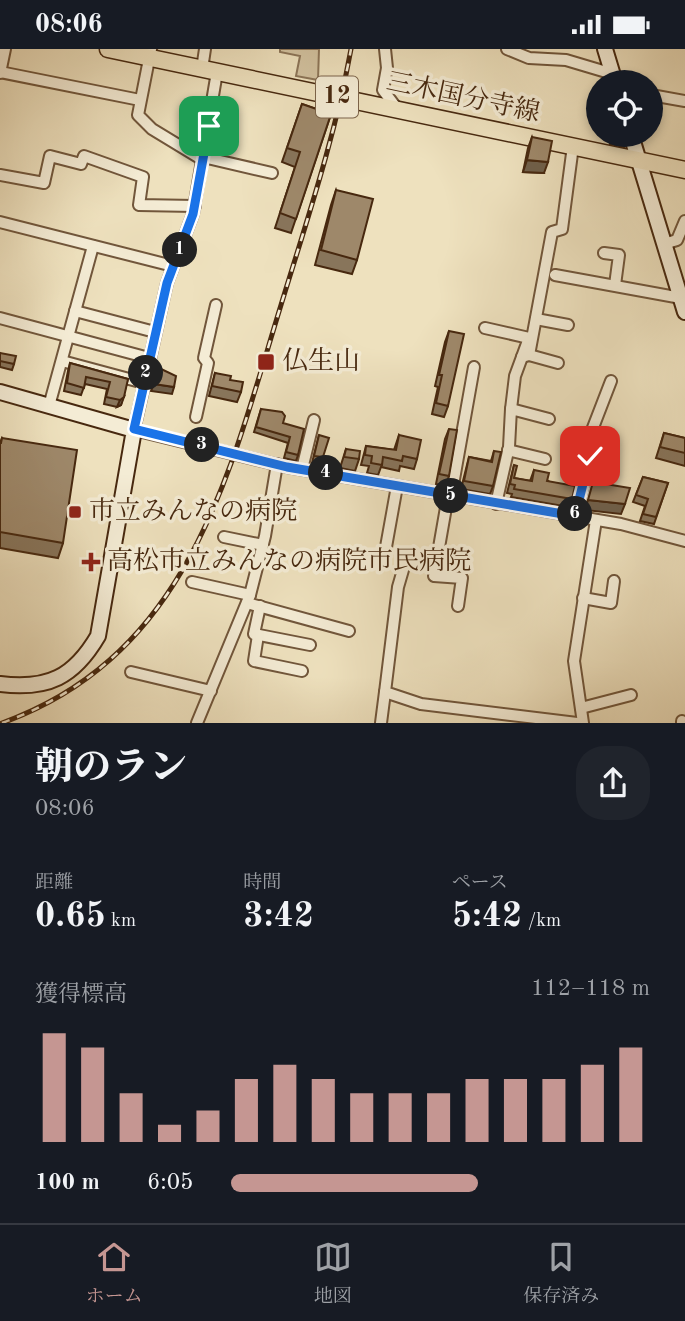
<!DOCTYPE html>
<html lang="ja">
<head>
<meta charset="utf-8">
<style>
  body { margin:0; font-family:"Old Standard TT","Noto Serif JP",serif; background:#20242c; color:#f1f3f6; height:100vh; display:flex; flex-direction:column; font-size:26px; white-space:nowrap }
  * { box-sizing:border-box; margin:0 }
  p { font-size:23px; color:#9ea1a6 }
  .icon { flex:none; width:38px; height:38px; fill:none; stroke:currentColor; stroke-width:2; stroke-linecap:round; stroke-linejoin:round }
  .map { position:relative; height:674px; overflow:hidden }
  .details { display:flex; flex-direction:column; background:#171b24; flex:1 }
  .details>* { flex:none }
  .tools { position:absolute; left:586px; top:21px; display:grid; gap:14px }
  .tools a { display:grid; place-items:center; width:77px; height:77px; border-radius:50%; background:#171b24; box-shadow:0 4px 10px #0003; font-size:35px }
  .pin { position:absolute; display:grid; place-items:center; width:60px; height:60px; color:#fff; margin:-30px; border-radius:14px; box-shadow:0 4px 10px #0006 }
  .km { position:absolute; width:35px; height:35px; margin:-18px; border-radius:50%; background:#222; color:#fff; font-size:19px; line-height:35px; text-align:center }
  .round { display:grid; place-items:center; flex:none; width:74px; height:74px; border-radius:28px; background:#20242c }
  .overview { display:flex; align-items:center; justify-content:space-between; height:119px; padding:0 35px }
  h1 { font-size:38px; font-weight:800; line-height:52px }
  .metrics { display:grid; grid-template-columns:repeat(3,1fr); gap:10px; height:119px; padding:7px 35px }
  .metrics div { display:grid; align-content:center }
  .metrics b { font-size:35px; font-weight:800 }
  .metrics small { font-size:19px; font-weight:400 }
  .metrics p { font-size:19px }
  .chart { height:196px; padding:14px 35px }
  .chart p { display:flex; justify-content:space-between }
  .chart svg { width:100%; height:126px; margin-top:7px; stroke:#c59692; stroke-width:6 }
  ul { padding:0 35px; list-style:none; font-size:23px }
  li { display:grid; grid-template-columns:112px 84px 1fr; align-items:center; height:52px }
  li i { height:18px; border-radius:9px; background:#c59692 }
  .status { display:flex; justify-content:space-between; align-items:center; height:49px; padding:0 35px; background:#171b24; direction:ltr }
  .status svg { height:19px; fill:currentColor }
  .tab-bar { display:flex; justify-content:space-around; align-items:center; height:98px; border-top:2px solid #363941; background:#171b24; font-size:19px; color:#9ea1a6 }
  .tab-bar a { display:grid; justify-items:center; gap:4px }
  .tab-bar .active { color:#c59692 }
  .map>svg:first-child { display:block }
  .green { fill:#d2c2a0; stroke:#8c7558; stroke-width:2 }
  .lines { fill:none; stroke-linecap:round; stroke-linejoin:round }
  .street-casing { stroke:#71563b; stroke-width:14 }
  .secondary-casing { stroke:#47280f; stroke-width:18 }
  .primary-casing { stroke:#47280f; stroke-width:19 }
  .street { stroke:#f4ecd5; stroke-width:10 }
  .secondary { stroke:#f4ecd5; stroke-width:14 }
  .primary { stroke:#eee1be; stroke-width:16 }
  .rail-casing { stroke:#47280f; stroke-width:5 }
  .rail { stroke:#f4ecd5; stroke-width:2.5; stroke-dasharray:8; stroke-linecap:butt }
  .wall { fill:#88755b; stroke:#47280f; stroke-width:2 }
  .shaded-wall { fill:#6f5f4a; stroke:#47280f; stroke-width:2 }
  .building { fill:#9e886a; stroke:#47280f; stroke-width:2 }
  .route-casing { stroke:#fff; stroke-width:14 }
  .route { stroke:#1a73e8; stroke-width:9 }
  .poi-dot { fill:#8f2418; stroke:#f4ecd5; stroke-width:2.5 }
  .labels { text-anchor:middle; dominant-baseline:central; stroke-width:7; stroke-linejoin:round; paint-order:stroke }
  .shield { fill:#f4ecd5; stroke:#7b634a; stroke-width:2 }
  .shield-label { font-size:24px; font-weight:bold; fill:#47280f }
  .street-label { font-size:26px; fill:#47280f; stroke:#f4ecd5 }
  .poi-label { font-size:26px; fill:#47280f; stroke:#f4ecd5; text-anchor:start }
</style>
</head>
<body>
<div class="status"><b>08:06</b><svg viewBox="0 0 49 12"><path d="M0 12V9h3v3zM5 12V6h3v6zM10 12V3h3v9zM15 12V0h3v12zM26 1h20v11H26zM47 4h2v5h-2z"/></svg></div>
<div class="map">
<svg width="685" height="674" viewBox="0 0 685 674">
  <rect width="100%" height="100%" fill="#eee1be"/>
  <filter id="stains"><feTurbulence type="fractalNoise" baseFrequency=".00286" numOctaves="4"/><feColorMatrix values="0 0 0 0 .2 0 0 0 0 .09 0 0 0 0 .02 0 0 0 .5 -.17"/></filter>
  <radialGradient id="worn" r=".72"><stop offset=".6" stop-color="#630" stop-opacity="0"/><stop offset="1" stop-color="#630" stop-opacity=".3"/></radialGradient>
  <path class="green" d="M280,0H319L318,31L296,27L300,7L280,3Z"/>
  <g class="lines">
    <g class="street-casing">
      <g id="street">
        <path d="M151,0L138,66L152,80L203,111"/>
        <path d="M385,0L387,19L383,41L398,61"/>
        <path d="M507,0L529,9L566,11L613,25"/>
        <path d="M202,20L205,0"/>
        <path d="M0,23L140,51"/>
        <path d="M217,23L193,165L167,234L134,381L287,418L621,475L685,492"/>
        <path d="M0,24L5,0"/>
        <path d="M651,46L685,52"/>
        <path d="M203,108L272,124"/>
        <path d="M0,126L44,134L50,107L81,115L84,107L143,128L139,156L195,157"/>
        <path d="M0,173L173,217"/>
        <path d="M664,195L677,191L685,172"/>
        <path d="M604,204L619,206L615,236"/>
        <path d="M555,226L681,249"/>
        <path d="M75,262L155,283"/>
        <path d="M0,269L149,309"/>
        <path d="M536,270L568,276"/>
        <path d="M485,279L529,289L515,327L511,360"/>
        <path d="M529,306L558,314"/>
        <path d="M522,308L529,306L552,183L562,180L573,97"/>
        <path d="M62,312L144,334"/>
        <path d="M49,357L93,197"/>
        <path d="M196,368L208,314L204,309L216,256"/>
        <path d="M508,401L545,410"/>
        <path d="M302,420L314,371"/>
        <path d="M448,447L434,527L462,529L458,557"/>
        <path d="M451,447L474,318"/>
        <path d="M496,455L509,398L511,360L549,370"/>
        <path d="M575,467L590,407L589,389L611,332"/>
        <path d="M224,488L263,496"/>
        <path d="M386,498L397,437"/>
        <path d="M405,514L398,538L385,643L421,655L577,674"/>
        <path d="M192,533L250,546"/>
        <path d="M583,549L611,554L614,532"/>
        <path d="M247,554L349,582"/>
        <path d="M260,557L254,585L310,596"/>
        <path d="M258,586L254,612L302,622"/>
        <path d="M131,623L211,642"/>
        <path d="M581,659L631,646"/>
        <path d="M682,672V674"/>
        <path d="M197,674L250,546L265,487L277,415"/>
        <path d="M381,674L385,643"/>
        <path d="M583,674L574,612L596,471"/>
      </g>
    </g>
    <g class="secondary-casing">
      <g id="secondary">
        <path d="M605,0L615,33"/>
        <path d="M631,86L685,263"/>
        <path d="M0,343L134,381L98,587C74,628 48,641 0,635"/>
      </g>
    </g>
    <g class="primary-casing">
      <path id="primary" d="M108,0L685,121"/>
    </g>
    <use href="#street" class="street"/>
    <use href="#secondary" class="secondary"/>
    <use href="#primary" class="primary"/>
    <g class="rail-casing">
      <path id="rail" d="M2,674C190,606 229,425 281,256C307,171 335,88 351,0"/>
    </g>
    <use href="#rail" class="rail"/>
  </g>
  <g class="wall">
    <path d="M302,55L331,65L291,184L275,179L295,118L282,113Z"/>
    <path d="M613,86L627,90L624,98L610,95Z"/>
    <path d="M532,88L544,124L523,123L528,99Z"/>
    <path d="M336,141L357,211L352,225L315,216L331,156Z"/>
    <path d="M449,282L448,357L444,368L432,365L438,338L435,337L445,293Z"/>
    <path d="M0,304L14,315L12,321L0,318Z"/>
    <path d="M70,314L128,330L121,356L117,358L104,355L107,340L85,335L81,346L64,342L68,322Z"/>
    <path d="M215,324L230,331L241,343L237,353L209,347Z"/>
    <path d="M261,360L283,374L298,406L296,412L284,409L288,394L254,383Z"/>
    <path d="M449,380V427L445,437L436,435L445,390Z"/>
    <path d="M664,384L685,389V417L656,409Z"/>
    <path d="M319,386L323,408L321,416L312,414Z"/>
    <path d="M399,386L417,410L414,420L400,417L399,422L381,418L378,426L367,424L369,417L361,416L366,397L394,401Z"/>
    <path d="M2,389L63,494L58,509L0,499V394Z"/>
    <path d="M346,400L359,410L355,422L340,419Z"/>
    <path d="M494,402L493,437L490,445L461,440L469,408L491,412Z"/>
    <path d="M514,416V429L530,432L534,421L572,450L569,458L511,448L512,445L507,444Z"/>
    <path d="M643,428L668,434L654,475L640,472L645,457L633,453Z"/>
  </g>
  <g class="shaded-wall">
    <path d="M527,111L548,113L544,124L523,123Z"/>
    <path d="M154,335L174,338L172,345L151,342Z"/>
    <path d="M124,348L121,356L117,358L120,351Z"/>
    <path d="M588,451L625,455L621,465L585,461Z"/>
  </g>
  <g class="building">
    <path d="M302,55L331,65L296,170L280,164L300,103L287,99Z"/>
    <path d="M613,86H627V90L613,87Z"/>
    <path d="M532,88L552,92L548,113L527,111Z"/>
    <path d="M336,141L373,150L357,211L321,201Z"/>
    <path d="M449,282L464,285L448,357L436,354L442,326H439Z"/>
    <path d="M0,304L16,307L14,315L0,312Z"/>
    <path d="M70,314L128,330L124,348L120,351L106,348L110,333L86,328L84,339L67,334Z"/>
    <path d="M159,319L176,327L174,338L154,335Z"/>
    <path d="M215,324L231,327L230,331L243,333L241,343L212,337Z"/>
    <path d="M261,360L282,363L285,367L283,374L304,380L298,406L286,403L290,388L256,378Z"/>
    <path d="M449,380L457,381L449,427L439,425Z"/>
    <path d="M664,384L685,389V404L660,398Z"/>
    <path d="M319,386L329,389L323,408L314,407Z"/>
    <path d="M399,386L421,391L417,410L403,407L402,412L383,408L382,416L371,414L372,407L365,406L366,397L396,401Z"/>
    <path d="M2,389L77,401L63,494L0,483V394H1Z"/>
    <path d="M346,400L360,402L359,410L344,408Z"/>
    <path d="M494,402L501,403L493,437L464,432L469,408L492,413Z"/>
    <path d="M514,416L517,417L514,429L532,432L534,421L549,424L547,432L575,437L572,450L514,440L515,436L510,435Z"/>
    <path d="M643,428L668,434L656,468L643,465L648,450L636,446Z"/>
    <path d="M593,433L630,439L625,455L588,451Z"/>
  </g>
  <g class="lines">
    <g class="route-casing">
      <path id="route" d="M209,77L193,165L167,234L134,380L287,418L575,467L590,407"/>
    </g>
    <use href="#route" class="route"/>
  </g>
  <g class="poi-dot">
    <rect x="257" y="304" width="18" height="18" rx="3.5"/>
    <rect x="68" y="456" width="14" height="14" rx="3.5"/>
    <path d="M87.5 502.5h7v7h7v7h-7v7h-7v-7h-7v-7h7z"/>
  </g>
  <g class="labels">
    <rect class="shield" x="316" y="27.5" width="42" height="41" rx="5"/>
    <g class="shield-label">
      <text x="337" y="48">12</text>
    </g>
    <g class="street-label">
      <text transform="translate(463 49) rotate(12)">三木国分寺線</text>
    </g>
    <g class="poi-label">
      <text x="282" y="313">仏生山</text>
      <text x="89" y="463">市立みんなの病院</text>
      <text x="107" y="513">高松市立みんなの病院市民病院</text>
    </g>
  </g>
  <rect width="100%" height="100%" filter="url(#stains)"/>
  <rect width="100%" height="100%" fill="url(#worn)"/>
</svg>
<div class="tools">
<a><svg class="icon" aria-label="locate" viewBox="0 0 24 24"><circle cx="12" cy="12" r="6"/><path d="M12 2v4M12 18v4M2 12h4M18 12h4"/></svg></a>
</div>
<div class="pin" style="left:209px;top:77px;background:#1e9e55"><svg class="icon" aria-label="arrive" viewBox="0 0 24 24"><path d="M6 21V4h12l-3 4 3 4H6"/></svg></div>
<div class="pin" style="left:590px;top:407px;background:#d93025"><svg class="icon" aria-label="check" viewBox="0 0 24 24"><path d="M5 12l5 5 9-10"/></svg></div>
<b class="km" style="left:180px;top:201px">1</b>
<b class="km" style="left:146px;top:324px">2</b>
<b class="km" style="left:202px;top:396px">3</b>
<b class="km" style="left:326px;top:424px">4</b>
<b class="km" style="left:451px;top:447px">5</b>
<b class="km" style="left:575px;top:465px">6</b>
</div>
<section class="details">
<div class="overview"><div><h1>朝のラン</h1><p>08:06</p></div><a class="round"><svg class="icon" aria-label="share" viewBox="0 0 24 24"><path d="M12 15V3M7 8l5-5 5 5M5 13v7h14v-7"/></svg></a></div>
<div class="metrics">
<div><p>距離</p><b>0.65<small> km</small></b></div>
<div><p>時間</p><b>3:42</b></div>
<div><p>ペース</p><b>5:42<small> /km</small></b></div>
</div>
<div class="chart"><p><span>獲得標高</span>112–118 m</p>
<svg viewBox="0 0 160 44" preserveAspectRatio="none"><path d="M5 44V6M15 44V11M25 44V27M35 44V38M45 44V33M55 44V22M65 44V17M75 44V22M85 44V27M95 44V27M105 44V27M115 44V22M125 44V22M135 44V22M145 44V17M155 44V11"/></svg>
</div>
<ul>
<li><b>100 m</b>6:05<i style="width:59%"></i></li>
</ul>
</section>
<nav class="tab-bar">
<a class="active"><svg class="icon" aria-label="home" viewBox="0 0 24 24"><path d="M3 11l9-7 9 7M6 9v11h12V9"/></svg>ホーム</a>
<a><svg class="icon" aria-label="map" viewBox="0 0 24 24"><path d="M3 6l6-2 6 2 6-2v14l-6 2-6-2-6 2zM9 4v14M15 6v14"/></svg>地図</a>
<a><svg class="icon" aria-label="saved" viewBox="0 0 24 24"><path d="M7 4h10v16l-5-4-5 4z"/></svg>保存済み</a>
</nav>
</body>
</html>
